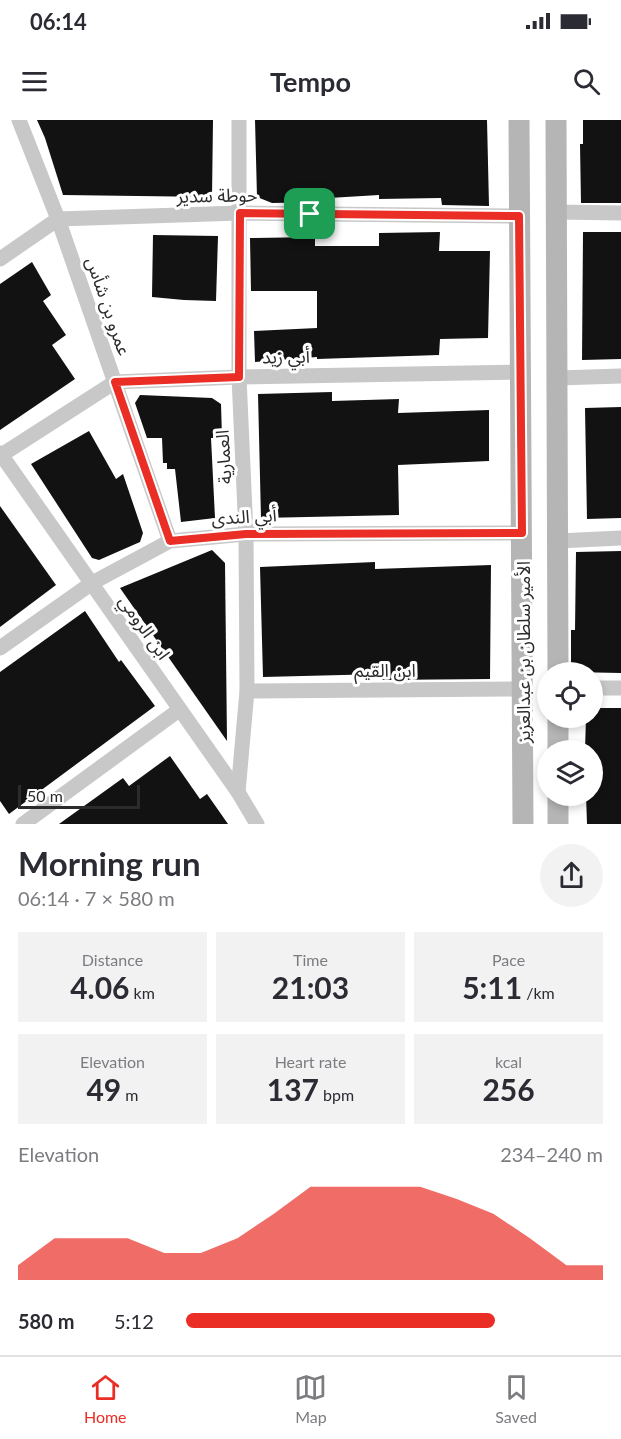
<!DOCTYPE html>
<html lang="en">
<head>
<meta charset="utf-8">
<style>
  body { margin:0; font-family:Lato,"Noto Sans Arabic",sans-serif; background:#f2f2f3; color:#2b2b33; height:100vh; display:flex; flex-direction:column; font-size:22px; white-space:nowrap }
  * { box-sizing:border-box; margin:0 }
  p { font-size:20px; color:#7c7c81 }
  .icon { flex:none; width:33px; height:33px; fill:none; stroke:currentColor; stroke-width:2; stroke-linecap:round; stroke-linejoin:round }
  .map { position:relative; height:704px; overflow:hidden }
  .side { display:flex; flex-direction:column; background:#fff; flex:1 }
  .side>* { flex:none }
  .controls { position:absolute; left:537px; top:542px; display:grid; gap:12px }
  .controls a { display:grid; place-items:center; width:66px; height:66px; border-radius:50%; background:#fff; box-shadow:0 3px 9px #0003; font-size:30px }
  .scale { position:absolute; left:18px; bottom:15px; width:122px; box-sizing:border-box; padding-left:6px; border:3px solid #2b2b2b; border-top:0; font-size:16px; line-height:21px; white-space:nowrap; color:#2b2b2b; -webkit-text-stroke:4px #fff; paint-order:stroke }
  .pin { position:absolute; display:grid; place-items:center; width:51px; height:51px; color:#fff; margin:-26px; border-radius:12px; box-shadow:0 3px 9px #0006 }
  .round { display:grid; place-items:center; flex:none; width:63px; height:63px; border-radius:32px; background:#f2f2f3 }
  .summary { display:flex; align-items:center; justify-content:space-between; height:102px; padding:0 18px }
  h1 { font-size:33px; font-weight:700; line-height:45px }
  .metrics { display:grid; grid-template-columns:repeat(3,1fr); gap:9px; height:102px; padding:6px 18px }
  .metrics div { display:grid; align-content:center; border-radius:0px; background:#f2f2f3; text-align:center }
  .metrics b { font-size:30px; font-weight:700 }
  .metrics small { font-size:16px; font-weight:400 }
  .metrics p { font-size:16px }
  .chart { height:168px; padding:12px 18px }
  .chart p { display:flex; justify-content:space-between }
  .chart svg { width:100%; height:108px; margin-top:6px; fill:#ea2e26; opacity:.7 }
  ul { padding:0 18px; list-style:none; font-size:20px }
  li { display:grid; grid-template-columns:96px 72px 1fr; align-items:center; height:45px }
  li i { height:15px; border-radius:8px; background:#ea2e26 }
  .status { display:flex; justify-content:space-between; align-items:center; height:42px; padding:0 30px; background:#fff; direction:ltr }
  .status svg { height:16px; fill:currentColor }
  header { display:flex; justify-content:space-between; align-items:center; height:78px; padding:0 18px; background:#fff; font-size:27px; font-weight:700 }
  .tab-bar { display:flex; justify-content:space-around; align-items:center; height:84px; border-top:2px solid #e1e1e2; background:#fff; font-size:16px; color:#7c7c81 }
  .tab-bar a { display:grid; justify-items:center; gap:3px }
  .tab-bar .on { color:#ea2e26 }
  .map>svg:first-child { display:block }
  .building { fill:#121212 }
  .lines { fill:none; stroke-linecap:round; stroke-linejoin:round }
  .street { stroke:#c8c8c8; stroke-width:15 }
  .secondary { stroke:#b5b5b5; stroke-width:21 }
  .route-casing { stroke:#fff; stroke-width:12 }
  .route { stroke:#ea2e26; stroke-width:8 }
  .labels { text-anchor:middle; dominant-baseline:central; stroke-width:6; stroke-linejoin:round; paint-order:stroke }
  .street-label { font-size:18px; fill:#2b2b2b; stroke:#fff }
</style>
</head>
<body>
<div class="status"><b>06:14</b><svg viewBox="0 0 49 12"><path d="M0 12V9h3v3zM5 12V6h3v6zM10 12V3h3v9zM15 12V0h3v12zM26 1h20v11H26zM47 4h2v5h-2z"/></svg></div>
<header><svg class="icon" aria-label="menu" viewBox="0 0 24 24"><path d="M4 6h16M4 12h16M4 18h16"/></svg>Tempo<svg class="icon" aria-label="search" viewBox="0 0 24 24"><circle cx="10" cy="10" r="6"/><path d="M15 15l6 6"/></svg></header>
<div class="map">
<svg width="621" height="704" viewBox="0 0 621 704">
  <rect width="100%" height="100%" fill="#fff"/>
  <g class="building">
    <path d="M37,0H213L212,77L63,75L45,18Z"/>
    <path d="M255,0H487L489,86L442,85L441,78L379,79V75L329,78V82L272,83L257,77Z"/>
    <path d="M583,0H621V83H581L580,24H583Z"/>
    <path d="M440,112L439,131H490L488,218L440,219L439,235L317,239V237L255,242L254,211L317,208V171H251L250,118L315,117V126H379V113Z"/>
    <path d="M583,112H621V239L582,240Z"/>
    <path d="M153,115L218,116L216,181L184,180L152,177Z"/>
    <path d="M32,142L51,175L43,181L66,215L52,225L75,259L0,310V164Z"/>
    <path d="M332,272V281L399,279L398,293L489,290V341L398,345L399,395L261,398L258,274Z"/>
    <path d="M140,275L212,278L221,284L222,318H211L215,398L181,402L175,349H167V343H163L162,318H147L135,283Z"/>
    <path d="M621,287V398L587,399L585,288Z"/>
    <path d="M89,311L116,359L123,354L143,413L140,422L99,440L92,438L31,344Z"/>
    <path d="M0,386L56,465L0,507Z"/>
    <path d="M212,430L225,443L227,621L120,468Z"/>
    <path d="M621,431V553L571,552V510H575L576,432Z"/>
    <path d="M375,442V449L491,445L490,559L382,560V554L263,557L260,447Z"/>
    <path d="M85,491L119,542L121,540L155,586L9,694L0,681V552Z"/>
    <path d="M592,588H621V704H587L586,675H592V630H585L586,597H592Z"/>
    <path d="M170,636L200,679L207,674L228,704H59L123,658L129,666Z"/>
  </g>
  <g class="lines">
    <g class="street">
      <path d="M19,0L58,99L170,421"/>
      <path d="M557,92L621,93"/>
      <path d="M0,139L58,99L240,93L519,96"/>
      <path d="M558,258L621,256"/>
      <path d="M0,333L238,672L257,704"/>
      <path d="M0,336L115,262L239,257L521,252"/>
      <path d="M558,421L621,418"/>
      <path d="M0,528L92,463L170,421L246,414L522,413"/>
      <path d="M592,568H621"/>
      <path d="M247,571L523,569"/>
      <path d="M238,672L247,571L246,414L239,257V0"/>
      <path d="M23,704L179,590"/>
    </g>
    <g class="secondary">
      <path d="M519,0L523,704"/>
      <path d="M556,0L558,552"/>
      <path d="M558,597V630"/>
      <path d="M558,675V704"/>
    </g>
  </g>
  <g class="lines">
    <g class="route-casing">
      <path id="route" d="M240,93L519,96L522,413L246,414L170,421L115,262L239,257Z"/>
    </g>
    <use href="#route" class="route"/>
  </g>
  <g class="labels">
    <g class="street-label">
      <text transform="translate(217 75) rotate(-1)">حوطة سدير</text>
      <text transform="translate(109 186) rotate(71)">عمرو بن شأس</text>
      <text transform="translate(286 236) rotate(-1)">أبي زيد</text>
      <text transform="translate(223 337) rotate(-93)">العمارية</text>
      <text transform="translate(244 396) rotate(-3)">أبي الندى</text>
      <text transform="translate(145 507) rotate(55)">ابن الرومي</text>
      <text transform="translate(523 532) rotate(-90)">الأمير سلطان بن عبدالعزيز</text>
      <text x="385" y="550">ابن القيم</text>
    </g>
  </g>
</svg>
<div class="controls">
<a><svg class="icon" aria-label="locate" viewBox="0 0 24 24"><circle cx="12" cy="12" r="6"/><path d="M12 2v4M12 18v4M2 12h4M18 12h4"/></svg></a>
<a><svg class="icon" aria-label="layers" viewBox="0 0 24 24"><path d="M12 4l9 5-9 5-9-5zM3 14l9 5 9-5"/></svg></a>
</div>
<div class="scale">50 m</div>
<div class="pin" style="left:310px;top:94px;background:#1e9e55"><svg class="icon" aria-label="arrive" viewBox="0 0 24 24"><path d="M6 21V4h12l-3 4 3 4H6"/></svg></div>
</div>
<section class="side">
<div class="summary"><div><h1>Morning run</h1><p>06:14 · 7 × 580 m</p></div><a class="round"><svg class="icon" aria-label="share" viewBox="0 0 24 24"><path d="M12 15V3M7 8l5-5 5 5M5 13v7h14v-7"/></svg></a></div>
<div class="metrics">
<div><p>Distance</p><b>4.06<small> km</small></b></div>
<div><p>Time</p><b>21:03</b></div>
<div><p>Pace</p><b>5:11<small> /km</small></b></div>
</div>
<div class="metrics">
<div><p>Elevation</p><b>49<small> m</small></b></div>
<div><p>Heart rate</p><b>137<small> bpm</small></b></div>
<div><p>kcal</p><b>256</b></div>
</div>
<div class="chart"><p><span>Elevation</span>234–240 m</p>
<svg viewBox="0 0 160 44" preserveAspectRatio="none"><path d="M0 44V38L10 27L20 27L30 27L40 33L50 33L60 27L70 17L80 6L90 6L100 6L110 6L120 11L130 17L140 27L150 38L160 38V44z"/></svg>
</div>
<ul>
<li><b>580 m</b>5:12<i style="width:74%"></i></li>
</ul>
</section>
<nav class="tab-bar">
<a class="on"><svg class="icon" aria-label="home" viewBox="0 0 24 24"><path d="M3 11l9-7 9 7M6 9v11h12V9"/></svg>Home</a>
<a><svg class="icon" aria-label="map" viewBox="0 0 24 24"><path d="M3 6l6-2 6 2 6-2v14l-6 2-6-2-6 2zM9 4v14M15 6v14"/></svg>Map</a>
<a><svg class="icon" aria-label="saved" viewBox="0 0 24 24"><path d="M7 4h10v16l-5-4-5 4z"/></svg>Saved</a>
</nav>
</body>
</html>
